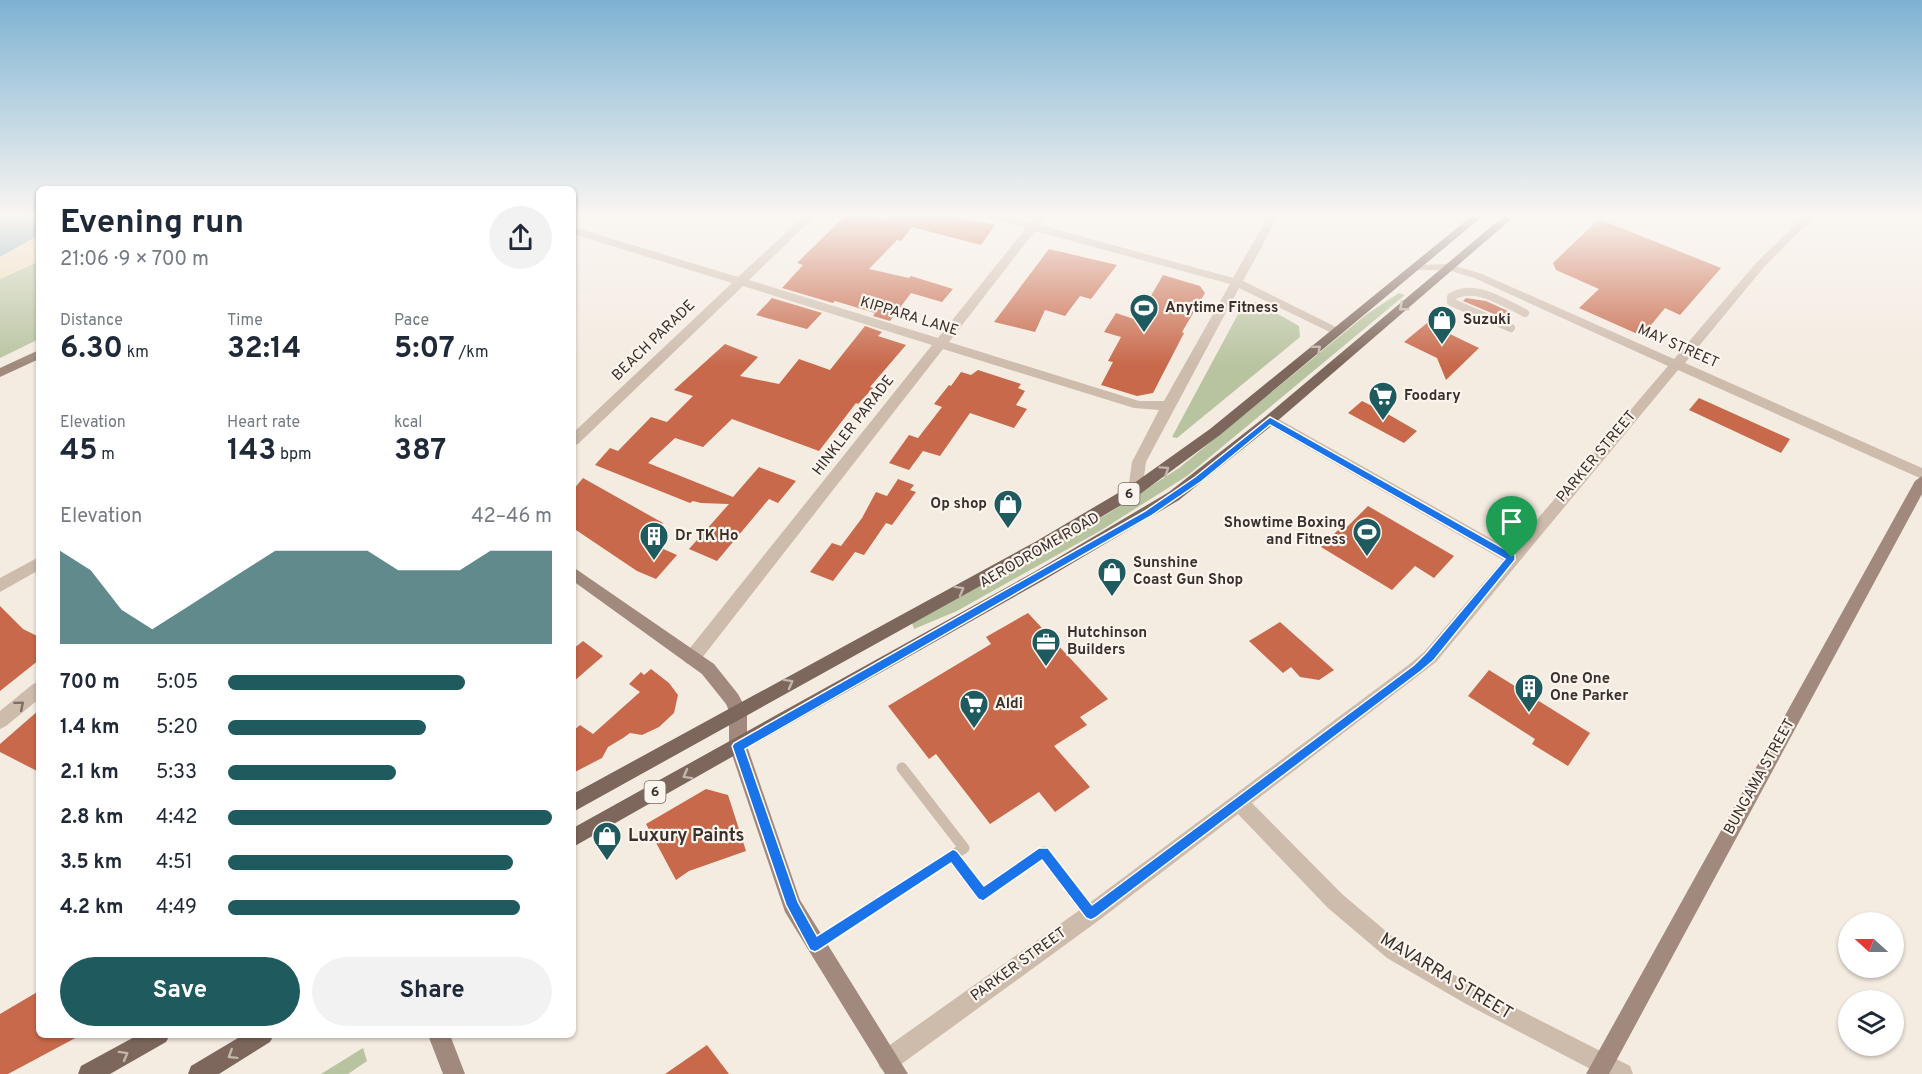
<!DOCTYPE html>
<html lang="en">
<head>
<meta charset="utf-8">
<style>
  body { margin:0; font-family:Overpass,sans-serif; background:#f2f2f3; color:#1f2937; height:100vh; display:flex; flex-direction:column; font-size:22px; white-space:nowrap }
  * { box-sizing:border-box; margin:0 }
  p { font-size:20px; color:#747a83 }
  .icon { flex:none; width:33px; height:33px; fill:none; stroke:currentColor; stroke-width:2; stroke-linecap:round; stroke-linejoin:round }
  .map { position:relative; flex:1; overflow:hidden }
  .panel { position:absolute; left:36px; top:186px; width:540px; height:852px; display:flex; flex-direction:column; background:#fff; border-radius:9px; box-shadow:0 2px 4px #0004 }
  .panel>* { flex:none }
  .needle { width:39px; rotate:291deg }
  .fabs { position:absolute; left:1838px; top:912px; display:grid; gap:12px }
  .fabs a { display:grid; place-items:center; width:66px; height:66px; border-radius:50%; background:#fff; box-shadow:0 2px 4px #0004; font-size:30px }
  .pin { position:absolute; display:grid; place-items:center; width:51px; height:51px; color:#fff; margin:-62px -26px; border-radius:50% 50% 50% 0; rotate:-45deg; box-shadow:0 0 6px #0007 }
  .pin .icon { rotate:45deg }
  .round { display:grid; place-items:center; flex:none; width:63px; height:63px; border-radius:32px; background:#f2f2f3 }
  .summary { display:flex; align-items:center; justify-content:space-between; height:102px; padding:0 24px }
  h1 { font-size:33px; font-weight:700; line-height:45px }
  .stats { display:grid; grid-template-columns:repeat(3,1fr); gap:9px; height:102px; padding:6px 24px }
  .stats div { display:grid; align-content:center }
  .stats b { font-size:30px; font-weight:700 }
  .stats small { font-size:16px; font-weight:400 }
  .stats p { font-size:16px }
  .chart { height:168px; padding:12px 24px }
  .chart p { display:flex; justify-content:space-between }
  .chart svg { width:100%; height:108px; margin-top:6px; fill:#1f5a5e; opacity:.7 }
  .button { display:flex; gap:12px; margin-top:auto; padding:12px 24px }
  .button a { flex:1; height:69px; border-radius:36px; background:#1f5a5e; color:#fff; font-size:24px; font-weight:700; line-height:69px; text-align:center }
  .button a+a { background:#f2f2f3; color:#1f2937 }
  ul { padding:0 24px; list-style:none; font-size:20px }
  li { display:grid; grid-template-columns:96px 72px 1fr; align-items:center; height:45px }
  li i { height:15px; border-radius:8px; background:#1f5a5e }
  .map>svg:first-child { display:block }
  .green { fill:#b8c4a0 }
  .sand { fill:#efdcb8 }
  .water { fill:#7fb0b2 }
  .building { fill:#c8694b }
  .lines { fill:none; stroke-linecap:round; stroke-linejoin:round }
  .lane-far1 { stroke:#cdbbac; stroke-width:8 }
  .lane { stroke:#cdbbac; stroke-width:11 }
  .street { fill:#cdbbac; fill-rule:evenodd }
  .secondary { fill:#a18a7d; fill-rule:evenodd }
  .primary { fill:#7d675c; fill-rule:evenodd }
  .oneway { stroke:#c2b5ac }
  .oneway2 { stroke:#7d6f65 }
  .route { fill:#1a73e8; stroke:#fff; stroke-width:1.5; fill-rule:evenodd }
  .labels { text-anchor:middle; dominant-baseline:central; stroke-width:4.5; stroke-linejoin:round; paint-order:stroke }
  .shield { fill:#fbf5ee; stroke:#756b66; stroke-width:1.5 }
  .shield-label { font-size:14px; font-weight:bold; fill:#3b302b }
  .poi-label { font-size:15px; font-weight:bold; fill:#3b302b; stroke:#fbf5ee; text-anchor:start }
  .street-label { font-size:15px; fill:#3b302b; stroke:#fbf5ee }
  .near-poi-label { font-size:18px; font-weight:bold; fill:#3b302b; stroke:#fbf5ee; text-anchor:start }
  .near-street-label { font-size:18px; fill:#3b302b; stroke:#fbf5ee }
</style>
</head>
<body>
<div class="map">
<svg width="1922" height="1074" viewBox="0 0 1922 1074">
  <rect width="100%" height="100%" fill="#f4ebe1"/>
  <g class="green">
    <path d="M39,261V339L0,358V279Z"/>
    <path d="M1399,293L1405,295L1187,476L1100,531L957,611L914,629L912,623L1109,513L1179,468L1367,314Z"/>
    <path d="M1257,302L1299,326L1300,337L1177,438L1172,437L1244,303Z"/>
    <path d="M363,1048L367,1061L348,1074H321Z"/>
  </g>
  <path class="sand" d="M39,235V261L0,279V257Z"/>
  <path class="water" d="M0,215H39V235L0,257Z"/>
  <g class="building">
    <path d="M846,215H868L885,219L886,215H945L995,225L981,245L912,227L901,241L897,240L869,269L909,278L911,276L953,289L942,302L911,293L890,321L873,316L875,313L835,301L833,303L782,288L803,265L797,263Z"/>
    <path d="M1599,219L1636,234L1721,268L1680,315L1665,308L1642,336L1579,308L1599,289L1556,270L1553,263Z"/>
    <path d="M1049,249L1117,265L1091,299L1080,296L1065,316L1045,310L1035,332L994,322Z"/>
    <path d="M1163,275L1200,286L1205,293L1182,332L1184,333L1153,393L1137,396L1101,385L1113,362L1108,361L1121,337L1104,332L1116,313L1137,320Z"/>
    <path d="M772,298L822,313L807,329L756,315Z"/>
    <path d="M1466,298L1486,301L1508,311L1501,317L1463,301Z"/>
    <path d="M1427,323L1479,348L1446,380L1437,358L1404,342Z"/>
    <path d="M865,326L882,332L878,336L906,345L870,387L873,388L858,404L856,403L819,451L732,419L703,447L675,438L648,463L733,497L759,467L796,481L778,503L769,499L717,561L689,549L729,504L701,503L693,501L690,503L595,465L610,448L618,451L651,417L667,422L693,396L674,390L725,344L758,357L740,376L779,384L799,359L830,370Z"/>
    <path d="M978,370L1021,384L1018,388L1025,391L1016,405L1027,409L1014,428L970,413L940,456L923,451L909,470L889,463L909,435L918,438L942,407L934,404L949,385L951,386L961,372L971,375Z"/>
    <path d="M1699,398L1790,439L1781,453L1689,410Z"/>
    <path d="M1362,401L1386,413L1417,431L1404,443L1348,413Z"/>
    <path d="M583,478L663,523L643,540L677,555L656,579L637,571L573,528V490Z"/>
    <path d="M898,479L914,485L910,490L916,492L892,525L886,523L864,555L855,552L833,581L810,572L832,543L841,546L862,518L876,492L887,496Z"/>
    <path d="M1368,506L1454,556L1434,578L1415,566L1392,590L1321,547L1342,526L1346,528Z"/>
    <path d="M0,606L23,629L39,637V660L0,691Z"/>
    <path d="M1028,613L1108,699L1080,717L1087,725L1054,746L1090,787L1055,812L1039,792L990,824L936,754L929,759L888,706L991,644L986,637Z"/>
    <path d="M1280,622L1334,670L1319,680L1300,677L1291,667L1283,673L1249,641Z"/>
    <path d="M583,641L603,656L573,682V649Z"/>
    <path d="M651,669L669,683L678,695L674,713L659,727L642,735L630,733L623,738L608,747L602,758L573,773V731L580,725L593,734L640,692L629,684L641,672L644,675Z"/>
    <path d="M1489,670L1590,733L1568,766L1532,744L1535,739L1468,696Z"/>
    <path d="M39,710V772L0,752V744Z"/>
    <path d="M706,789L728,795L746,851L689,871L676,880L646,824Z"/>
    <path d="M39,991V1035H81L8,1074H0V1014Z"/>
    <path d="M707,1045L729,1074H665Z"/>
  </g>
  <g class="lines">
    <path class="lane-far1" d="M1511,328L1451,302V297C1475,282 1502,302 1525,313"/>
    <g class="lane">
      <path d="M953,855L983,894L1044,852L1091,914"/>
      <path d="M815,945L964,848L902,768"/>
    </g>
    <g class="street">
      <path d="M573,215H584L573,222Z"/>
      <path d="M805,215H816L749,280L938,338L1026,228L986,217L985,215H1002L1030,223L1036,215H1047L1040,225L1233,278L1269,215H1279L1243,281L1344,331L1338,335L1334,334L1239,288L1146,462L1142,490L1135,495L1128,490L1132,462L1159,410L1134,408L943,349L698,663L692,665L686,663L684,658L686,653L932,345L743,286L578,444L573,446V433L732,283L573,234V227L738,277ZM1035,231L1230,284L1164,401H1139L949,342Z"/>
      <path d="M1805,215H1816L1764,267L1685,363L1922,468V479L1678,370L1436,662L1252,803L1342,894L1401,944L1480,990L1630,1066L1633,1074H1600L1466,1004L1387,958L1328,908L1238,814L1098,921L896,1068L888,1071L880,1068L877,1060L880,1052L1084,907L1411,663L1424,652L1503,560L1265,423L1263,420L1265,417H1275L1511,550L1668,366L1474,278L1448,270H1417L1411,267L1413,265L1449,264L1482,274L1674,359L1756,263Z"/>
      <path d="M39,557V570L0,592V578Z"/>
      <path d="M39,682V699L6,726L0,729V711L33,684Z"/>
    </g>
    <g class="secondary">
      <path d="M39,350V359L0,377V368Z"/>
      <path d="M1922,476V494L1609,1074H1586L1915,481Z"/>
      <path d="M573,567L714,664L738,694L747,711V746L800,900L908,1074H885L785,912L729,746V711L726,704L702,674L573,581Z"/>
      <path d="M428,1035H450L465,1074H443Z"/>
    </g>
    <g class="primary">
      <path d="M1473,215H1484L1220,435L1140,494L1045,550L573,812V794L1035,542L1130,486L1210,429Z"/>
      <path d="M1505,215H1516L1275,423L1179,500L1044,580L573,847V828L1034,572L1169,492L1265,417Z"/>
      <path d="M138,1035H170L166,1042L110,1074H78L81,1066Z"/>
      <path d="M243,1035H274L270,1042L219,1074H188L191,1066Z"/>
    </g>
  </g>
  <defs><path id="oneway-chevron" d="M-2-3.5L2.5 0L-2 3.5" fill="none" stroke-width="1.6" stroke-linecap="round" stroke-linejoin="round" transform="scale(1.5)"/></defs>
  <g class="oneway">
    <use href="#oneway-chevron" transform="translate(1403 307) rotate(140)"/>
    <use href="#oneway-chevron" transform="translate(1317 349) rotate(-40)"/>
    <use href="#oneway-chevron" transform="translate(1165 470) rotate(-34)"/>
    <use href="#oneway-chevron" transform="translate(960 590) rotate(-29)"/>
    <use href="#oneway-chevron" transform="translate(789 683) rotate(-29)"/>
    <use href="#oneway-chevron" transform="translate(687 775) rotate(151)"/>
    <use href="#oneway-chevron" transform="translate(124 1055) rotate(-29)"/>
    <use href="#oneway-chevron" transform="translate(232 1055) rotate(148)"/>
  </g>
  <use class="oneway2" href="#oneway-chevron" transform="translate(20 705) rotate(-40)"/>
  <linearGradient id="sky" x2="0" y2="1"><stop stop-color="#7eb2d2"/><stop offset="0.59" stop-color="#faf6f2"/><stop offset="1" stop-color="#faf6f2" stop-opacity="0"/></linearGradient>
  <rect width="1922" height="365" fill="url(#sky)"/>
  <path class="route" d="M1270,417L1515,555V560L1434,660L1421,671L1095,918L1091,920L1086,918L1042,860L983,901L978,899L951,863L819,950L815,952L810,950L786,905L732,746L734,743L1145,511L1195,477ZM1270,425L1505,559L1426,653L1414,665L1092,905L1048,848H1039L984,886L957,851L953,849L817,936L798,902L745,749L1151,516L1202,481Z"/>
  <defs>
    <g id="stadium-pin" transform="scale(1.5)"><path d="M0 17L-7.5 6A9.5 9.5 0 1 1 7.5 6Z" fill="#1f5a5e" stroke="#fbf5ee"/><path d="M0-5a6.5 5 0 1 0 0 10a6.5 5 0 1 0 0-10ZM-3.5-1.8h7v3.6h-7Z" fill="#fff"/></g>
    <g id="shop-pin" transform="scale(1.5)"><path d="M0 17L-7.5 6A9.5 9.5 0 1 1 7.5 6Z" fill="#1f5a5e" stroke="#fbf5ee"/><path d="M-5-2.5h2.3a2.7 3.5 0 0 1 5.4 0H5L5.5 6h-11ZM-1.5-2.5h3a1.5 2.3 0 0 0-3 0Z" fill="#fff"/></g>
    <g id="supermarket-pin" transform="scale(1.5)"><path d="M0 17L-7.5 6A9.5 9.5 0 1 1 7.5 6Z" fill="#1f5a5e" stroke="#fbf5ee"/><path d="M-6-5.5h2.5l.6 2H6L4.5 2H-2.5L-4.4-4H-6ZM-1.5 3.2a1.3 1.3 0 1 0 .1 0ZM3 3.2a1.3 1.3 0 1 0 .1 0Z" fill="#fff"/></g>
    <g id="building-pin" transform="scale(1.5)"><path d="M0 17L-7.5 6A9.5 9.5 0 1 1 7.5 6Z" fill="#1f5a5e" stroke="#fbf5ee"/><path d="M-4-6H4V6H1V3H-1V6H-4ZM-2.5-4.3h1.7v1.8h-1.7ZM.8-4.3h1.7v1.8H.8ZM-2.5-1h1.7V.8h-1.7ZM.8-1h1.7V.8H.8Z" fill="#fff"/></g>
    <g id="office-pin" transform="scale(1.5)"><path d="M0 17L-7.5 6A9.5 9.5 0 1 1 7.5 6Z" fill="#1f5a5e" stroke="#fbf5ee"/><path d="M-6-3h4V-5.5h4V-3h4V5H-6ZM-1-4.5V-3h2v-1.5ZM-6 0V1H6V0Z" fill="#fff"/></g>
  </defs>
  <g fill-rule="evenodd">
    <use href="#stadium-pin" x="1144" y="308"/>
    <use href="#shop-pin" x="1442" y="320"/>
    <use href="#supermarket-pin" x="1383" y="396"/>
    <use href="#shop-pin" x="1008" y="504"/>
    <use href="#stadium-pin" x="1367" y="532"/>
    <use href="#building-pin" x="654" y="536"/>
    <use href="#shop-pin" x="1112" y="572"/>
    <use href="#office-pin" x="1046" y="642"/>
    <use href="#building-pin" x="1529" y="688"/>
    <use href="#supermarket-pin" x="974" y="704"/>
    <use href="#shop-pin" x="607" y="836"/>
  </g>
  <g class="labels">
    <g class="shield">
      <rect x="1118.5" y="483" width="21" height="22" rx="4.5"/>
      <rect x="644.5" y="781" width="21" height="22" rx="4.5"/>
    </g>
    <g class="shield-label">
      <text x="1129" y="494">6</text>
      <text x="655" y="792">6</text>
    </g>
    <g class="poi-label">
      <text x="1165" y="308">Anytime Fitness</text>
      <text x="1463" y="320">Suzuki</text>
      <text x="1404" y="396">Foodary</text>
      <text x="987" y="504" text-anchor="end">Op shop</text>
      <text x="1346" y="523" text-anchor="end">Showtime Boxing<tspan x="1346" dy="17">and Fitness</tspan></text>
      <text x="675" y="536">Dr TK Ho</text>
      <text x="1133" y="563">Sunshine<tspan x="1133" dy="17">Coast Gun Shop</tspan></text>
      <text x="1067" y="633">Hutchinson<tspan x="1067" dy="17">Builders</tspan></text>
      <text x="1550" y="679">One One<tspan x="1550" dy="17">One Parker</tspan></text>
      <text x="995" y="704">Aldi</text>
    </g>
    <g class="street-label">
      <text transform="translate(909 317) rotate(17)">KIPPARA LANE</text>
      <text transform="translate(654 341) rotate(-44)">BEACH PARADE</text>
      <text transform="translate(1678 347) rotate(24)">MAY STREET</text>
      <text transform="translate(854 426) rotate(-52)">HINKLER PARADE</text>
      <text transform="translate(1597 457) rotate(-50)">PARKER STREET</text>
      <text transform="translate(1040 551) rotate(-30)">AERODROME ROAD</text>
      <text transform="translate(1760 777) rotate(-61)">BUNGAMA STREET</text>
      <text transform="translate(1019 965) rotate(-36)">PARKER STREET</text>
    </g>
    <g class="near-poi-label">
      <text x="628" y="836">Luxury Paints</text>
    </g>
    <g class="near-street-label">
      <text transform="translate(1446 977) rotate(31)">MAVARRA STREET</text>
    </g>
  </g>
</svg>
<div class="fabs">
<a><svg class="needle" viewBox="-14 -14 28 28"><path d="M0-13l5 13h-10z" fill="#e53935"/><path d="M0 13l5-13h-10z" fill="#747a83"/></svg></a>
<a><svg class="icon" aria-label="layers" viewBox="0 0 24 24"><path d="M12 4l9 5-9 5-9-5zM3 14l9 5 9-5"/></svg></a>
</div>
<div class="pin" style="left:1512px;top:558px;background:#1e9e55"><svg class="icon" aria-label="arrive" viewBox="0 0 24 24"><path d="M6 21V4h12l-3 4 3 4H6"/></svg></div>
<section class="panel">
<div class="summary"><div><h1>Evening run</h1><p>21:06 · 9 × 700 m</p></div><a class="round"><svg class="icon" aria-label="share" viewBox="0 0 24 24"><path d="M12 15V3M7 8l5-5 5 5M5 13v7h14v-7"/></svg></a></div>
<div class="stats">
<div><p>Distance</p><b>6.30<small> km</small></b></div>
<div><p>Time</p><b>32:14</b></div>
<div><p>Pace</p><b>5:07<small> /km</small></b></div>
</div>
<div class="stats">
<div><p>Elevation</p><b>45<small> m</small></b></div>
<div><p>Heart rate</p><b>143<small> bpm</small></b></div>
<div><p>kcal</p><b>387</b></div>
</div>
<div class="chart"><p><span>Elevation</span>42–46 m</p>
<svg viewBox="0 0 160 44" preserveAspectRatio="none"><path d="M0 44V6L10 14L20 30L30 38L40 30L50 22L60 14L70 6L80 6L90 6L100 6L110 14L120 14L130 14L140 6L150 6L160 6V44z"/></svg>
</div>
<ul>
<li><b>700 m</b>5:05<i style="width:73%"></i></li>
<li><b>1.4 km</b>5:20<i style="width:61%"></i></li>
<li><b>2.1 km</b>5:33<i style="width:52%"></i></li>
<li><b>2.8 km</b>4:42<i style="width:100%"></i></li>
<li><b>3.5 km</b>4:51<i style="width:88%"></i></li>
<li><b>4.2 km</b>4:49<i style="width:90%"></i></li>
</ul>
<div class="button"><a>Save</a><a>Share</a></div>
</section>
</div>
</body>
</html>
